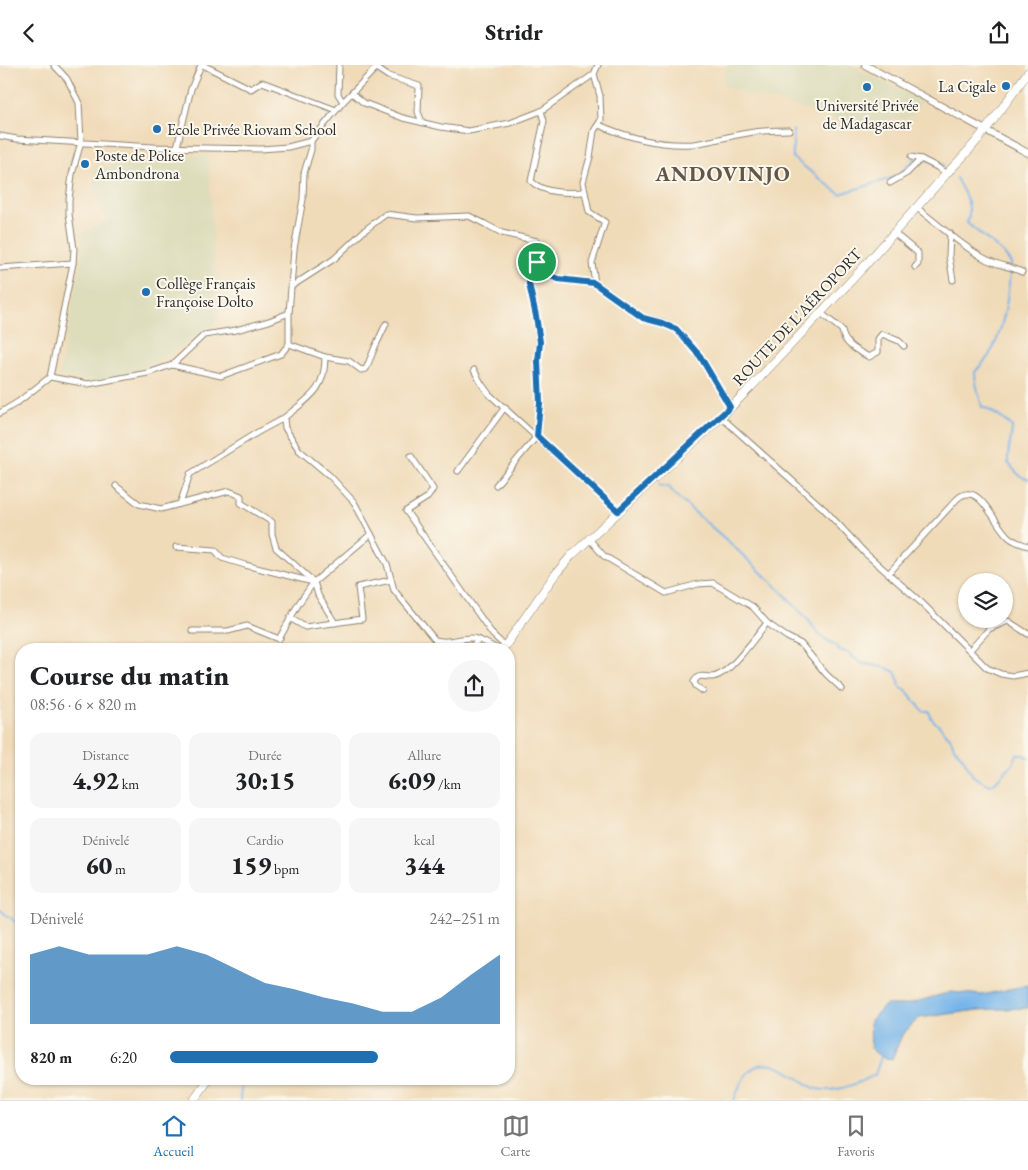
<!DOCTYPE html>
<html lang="fr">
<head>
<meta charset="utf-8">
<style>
  body { margin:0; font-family:"EB Garamond",serif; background:#f6f6f6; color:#202124; height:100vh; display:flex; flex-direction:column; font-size:19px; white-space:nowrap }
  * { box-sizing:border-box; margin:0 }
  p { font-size:16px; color:#757577 }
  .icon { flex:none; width:28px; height:28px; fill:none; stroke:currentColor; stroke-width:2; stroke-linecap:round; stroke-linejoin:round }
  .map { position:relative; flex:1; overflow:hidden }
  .details { position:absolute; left:15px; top:578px; width:500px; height:442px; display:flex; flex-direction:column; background:#fff; border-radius:20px; box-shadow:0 1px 4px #0004 }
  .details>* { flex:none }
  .fabs { position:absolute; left:958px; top:508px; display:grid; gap:10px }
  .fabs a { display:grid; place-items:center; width:55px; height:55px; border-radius:50%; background:#fff; box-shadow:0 1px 4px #0004; font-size:25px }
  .pin { position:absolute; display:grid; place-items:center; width:42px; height:42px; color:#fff; margin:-21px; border:2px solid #fff; border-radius:50%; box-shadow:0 1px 5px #0007 }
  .round { display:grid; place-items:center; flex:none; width:52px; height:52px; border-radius:26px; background:#f6f6f6 }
  .headline { display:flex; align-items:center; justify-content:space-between; height:85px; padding:0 15px }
  h1 { font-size:28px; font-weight:800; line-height:38px }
  .figures { display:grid; grid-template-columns:repeat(3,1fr); gap:8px; height:85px; padding:5px 15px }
  .figures div { display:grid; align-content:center; border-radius:12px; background:#f6f6f6; text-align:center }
  .figures b { font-size:25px; font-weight:800 }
  .figures small { font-size:14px; font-weight:400 }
  .figures p { font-size:14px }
  .chart { height:140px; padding:10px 15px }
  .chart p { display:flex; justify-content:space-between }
  .chart svg { width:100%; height:90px; margin-top:5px; fill:#1f6fb2; opacity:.7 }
  ul { padding:0 15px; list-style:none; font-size:16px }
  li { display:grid; grid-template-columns:80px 60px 1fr; align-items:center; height:38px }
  li i { height:12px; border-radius:6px; background:#1f6fb2 }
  header { display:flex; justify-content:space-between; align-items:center; height:65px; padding:0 15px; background:#fff; font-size:22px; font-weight:800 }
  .tabs { display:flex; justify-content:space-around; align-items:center; height:70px; border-top:1px solid #e0e0e0; background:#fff; font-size:14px; color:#757577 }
  .tabs a { display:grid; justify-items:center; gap:2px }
  .tabs .on { color:#1f6fb2 }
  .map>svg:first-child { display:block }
  .built { fill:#ddddbc }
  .water { fill:#76b4e9; stroke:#50708a }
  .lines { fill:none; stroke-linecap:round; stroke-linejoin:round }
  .stream { stroke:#76b4e9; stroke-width:2 }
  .minor-casing { stroke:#8e8372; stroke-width:7 }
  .tertiary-casing { stroke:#8e8372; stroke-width:8 }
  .secondary-casing { stroke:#8e8372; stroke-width:9 }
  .minor { stroke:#fff; stroke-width:5 }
  .tertiary { stroke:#fff; stroke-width:6 }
  .secondary { stroke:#fff; stroke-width:8 }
  .route-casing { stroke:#fff; stroke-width:10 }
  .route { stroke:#1f6fb2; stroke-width:6 }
  .poi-dot { fill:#1f6fb2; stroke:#fbf7ec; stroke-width:2 }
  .labels { text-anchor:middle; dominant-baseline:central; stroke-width:4; stroke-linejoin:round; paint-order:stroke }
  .poi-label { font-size:16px; fill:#2b2b2b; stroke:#fbf7ec; text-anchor:start }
  .street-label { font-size:16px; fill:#2b2b2b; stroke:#fbf7ec }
  .district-label { font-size:21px; font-weight:bold; letter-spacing:1px; fill:#615749; stroke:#fbf7ec }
</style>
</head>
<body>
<header><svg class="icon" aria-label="back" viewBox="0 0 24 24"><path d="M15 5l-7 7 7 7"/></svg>Stridr<svg class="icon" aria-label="share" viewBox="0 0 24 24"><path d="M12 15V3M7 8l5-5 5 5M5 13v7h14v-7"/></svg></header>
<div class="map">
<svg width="1028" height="1035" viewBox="0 0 1028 1035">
  <rect width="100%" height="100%" fill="#fbf7ec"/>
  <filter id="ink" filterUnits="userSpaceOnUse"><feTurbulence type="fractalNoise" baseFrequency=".02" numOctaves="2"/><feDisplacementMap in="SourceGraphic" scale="10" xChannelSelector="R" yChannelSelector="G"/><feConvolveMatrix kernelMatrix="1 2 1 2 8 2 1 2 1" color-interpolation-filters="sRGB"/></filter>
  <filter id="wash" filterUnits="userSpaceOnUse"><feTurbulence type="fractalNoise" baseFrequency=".0096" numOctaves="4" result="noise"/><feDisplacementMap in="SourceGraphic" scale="20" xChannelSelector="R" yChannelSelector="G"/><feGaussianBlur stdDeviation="1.12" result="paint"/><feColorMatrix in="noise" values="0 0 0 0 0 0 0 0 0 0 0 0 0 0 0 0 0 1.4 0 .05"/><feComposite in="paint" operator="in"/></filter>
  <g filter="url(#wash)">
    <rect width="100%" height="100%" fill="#f0dbb9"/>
    <g class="built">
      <path d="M726,0H850L922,36L913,52L851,58L722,21Z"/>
      <path d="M166,89L208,90L218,254L213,261L152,299L104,318H98L59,310L80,200L83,167L108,154L102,149L94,125L93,104L100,101L145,102L146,97H166Z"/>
    </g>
    <path class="water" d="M1028,920V943L978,945L919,953L902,970L892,994L881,992L871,984L870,955L885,940H904L951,927L982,930Z"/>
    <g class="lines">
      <g class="stream">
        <path d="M793,65V93L840,129L898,111L915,94"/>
        <path d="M919,88L925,94L944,100"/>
        <path d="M956,113C964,128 974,142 967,158L1002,187L1011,198V201"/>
        <path d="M1010,204C1009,229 1003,270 988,292C984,297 979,302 975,307C975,319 979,330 982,342C989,343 1005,356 1012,361C1012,374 1007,385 1008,398C1015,405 1018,412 1028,414"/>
        <path d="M658,420L669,422L676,431L731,479L782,527L810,557L818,569L836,581L839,585L847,587L861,598L887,603L895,607L899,616L900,622L905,624L923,646H929L931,653L950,672L954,682L963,693L973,711L989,720L993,719L1013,699L1017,689H1021L1028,693"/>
        <path d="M0,845L21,861"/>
        <path d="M240,1035L242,1014"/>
        <path d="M734,1035C738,1025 742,1012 751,1005C764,993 784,1003 797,1012C805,1017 813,1025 824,1025C841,1026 860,1017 875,1010L881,992"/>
      </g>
    </g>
  </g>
  <g filter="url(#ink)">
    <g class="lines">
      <g class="minor-casing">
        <g id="minor">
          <path d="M203,0L251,24L262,17L336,45"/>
          <path d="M339,0L338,29L343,37"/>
          <path d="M376,3L388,11L419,21L418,47L422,57"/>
          <path d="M594,9L600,31L601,55L594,66L590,92L583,117L589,147L605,157L592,198L595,218"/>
          <path d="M352,28L364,38L403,53L441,62L469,66L510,58L541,46L594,9L598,0"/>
          <path d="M541,46L544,56L531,116C544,129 568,128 585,127"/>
          <path d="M599,60C629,73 660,81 693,79C709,77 726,72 742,69C757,66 773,65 789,65"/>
          <path d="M0,71L17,74L154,82L261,84L288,82L311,76L343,37L379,0"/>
          <path d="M311,76V85L304,108L303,134L294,184L289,248V279L325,292C325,327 308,333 284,353L285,363L299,385L330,411L354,437L387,499L394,525L435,575C450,579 457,573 471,573C480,573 489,580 497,584"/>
          <path d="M177,82L191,24L201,0"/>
          <path d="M911,92L921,94"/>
          <path d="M890,118L907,108L921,94L937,102L946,109"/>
          <path d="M917,143C938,159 959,179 982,192C995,200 1009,201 1022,207"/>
          <path d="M894,168L918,188V199L915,202"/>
          <path d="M950,168L949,191L953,215"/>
          <path d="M0,203L73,198"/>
          <path d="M292,221L334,194L365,165L386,149L417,153L469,151L485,159L502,168L537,176V197L540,204L546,209L557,214L595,218L643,253L663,257L676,264L700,291L731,342"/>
          <path d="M821,248L842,265C843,279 858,286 869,292L878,287V274L882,269L899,276L904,281"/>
          <path d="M325,292L349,296L361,305L366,304L375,282L386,259"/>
          <path d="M172,300L221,311L281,289L289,279"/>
          <path d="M474,305L481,318L489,329L618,446"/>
          <path d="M50,312L73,198L74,184L69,149V135L72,109L81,77L79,38L67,14L54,0"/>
          <path d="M0,348L18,337L50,312L88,319L148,308L172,300L204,270L236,265L269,256L289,248"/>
          <path d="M721,352L824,444L865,488L923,539L987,603L1001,609L1013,611L1028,608"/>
          <path d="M411,391L433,424L428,432L406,446L493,570L505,581"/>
          <path d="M458,406L505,342"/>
          <path d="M496,420L537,371L539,359L540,338L538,296L539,277L536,251L529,219L530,202L537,197"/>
          <path d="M116,421L139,439L161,444L229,426L241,431V438L272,457V469L276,483L314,517L318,530L335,558"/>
          <path d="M180,439L190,409L258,367L284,353"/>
          <path d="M589,474L604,491L666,528L698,519L713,518L753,542L767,558L787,572L801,579L826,609L842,624"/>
          <path d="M176,482L215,485L222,493L245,500L313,517"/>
          <path d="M889,508L957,434C980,413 995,463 1010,473C1015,477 1022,479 1028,481"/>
          <path d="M290,553L305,562L362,554L358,522L391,515"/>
          <path d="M192,566H228L247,561L279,574L299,538L314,517L371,469"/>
          <path d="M468,584L479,575"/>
          <path d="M970,585L989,564L1008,556L1028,569"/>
          <path d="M703,626L696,621L694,617C699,608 703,612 711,612C714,612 719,610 722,608C736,600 756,571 767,558"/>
        </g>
      </g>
      <g class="tertiary-casing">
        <path id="tertiary" d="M865,0L1028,88"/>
      </g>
      <g class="secondary-casing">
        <g id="secondary">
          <path d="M503,584L554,511L571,491L721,352L751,322L861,205L948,107C979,77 1003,42 1028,7"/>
          <path d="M194,1035L209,1014"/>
        </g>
      </g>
      <use href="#minor" class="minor"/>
      <use href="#tertiary" class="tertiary"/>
      <use href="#secondary" class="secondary"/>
    </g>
  </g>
  <g class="lines" filter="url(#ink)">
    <g class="route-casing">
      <path id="route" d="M537,197L540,204L546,209L558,214L594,218L643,253L662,258L676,264L700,291L730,342L618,446L537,371L540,338L538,296L540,277L536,251L529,219L530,202Z"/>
    </g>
    <use href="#route" class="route"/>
  </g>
  <g class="poi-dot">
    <circle cx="1006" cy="21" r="5"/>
    <circle cx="867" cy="22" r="5"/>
    <circle cx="157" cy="64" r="5"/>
    <circle cx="85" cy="99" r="5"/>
    <circle cx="146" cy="227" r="5"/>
  </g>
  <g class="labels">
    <g class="poi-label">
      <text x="996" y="21" text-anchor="end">La Cigale</text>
      <text x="867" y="40" text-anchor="middle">Université Privée<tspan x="867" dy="18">de Madagascar</tspan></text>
      <text x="167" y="64">Ecole Privée Riovam School</text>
      <text x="95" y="90">Poste de Police<tspan x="95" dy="18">Ambondrona</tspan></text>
      <text x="156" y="218">Collège Français<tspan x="156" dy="18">Françoise Dolto</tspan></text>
    </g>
    <g class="street-label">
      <text transform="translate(797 252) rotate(-47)">ROUTE DE L'AÉROPORT</text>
    </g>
    <g class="district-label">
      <text x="723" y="108">ANDOVINJO</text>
    </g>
  </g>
</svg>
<div class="fabs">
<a><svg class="icon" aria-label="layers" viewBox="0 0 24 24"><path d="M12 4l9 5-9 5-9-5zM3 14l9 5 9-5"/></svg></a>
</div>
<div class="pin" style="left:537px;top:197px;background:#1e9e55"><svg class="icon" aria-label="arrive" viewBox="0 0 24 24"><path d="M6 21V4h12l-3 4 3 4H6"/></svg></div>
<section class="details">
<div class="headline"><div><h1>Course du matin</h1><p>08:56 · 6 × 820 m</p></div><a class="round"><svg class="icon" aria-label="share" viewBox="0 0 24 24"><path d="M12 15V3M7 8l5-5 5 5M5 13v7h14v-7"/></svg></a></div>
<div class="figures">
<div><p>Distance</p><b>4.92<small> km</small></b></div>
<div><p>Durée</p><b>30:15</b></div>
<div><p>Allure</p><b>6:09<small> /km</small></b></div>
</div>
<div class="figures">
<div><p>Dénivelé</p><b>60<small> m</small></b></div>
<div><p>Cardio</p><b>159<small> bpm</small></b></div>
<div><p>kcal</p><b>344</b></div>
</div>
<div class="chart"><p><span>Dénivelé</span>242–251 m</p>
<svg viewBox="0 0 160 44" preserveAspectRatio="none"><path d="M0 44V10L10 6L20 10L30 10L40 10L50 6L60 10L70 17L80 24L90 27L100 31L110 34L120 38L130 38L140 31L150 20L160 10V44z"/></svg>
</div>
<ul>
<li><b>820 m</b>6:20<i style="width:63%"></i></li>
</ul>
</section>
</div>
<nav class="tabs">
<a class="on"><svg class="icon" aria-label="home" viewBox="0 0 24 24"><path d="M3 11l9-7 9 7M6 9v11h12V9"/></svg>Accueil</a>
<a><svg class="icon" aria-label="map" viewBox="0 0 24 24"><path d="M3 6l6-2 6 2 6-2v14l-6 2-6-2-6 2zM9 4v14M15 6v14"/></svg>Carte</a>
<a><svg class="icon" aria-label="saved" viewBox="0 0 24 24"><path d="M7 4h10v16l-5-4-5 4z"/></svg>Favoris</a>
</nav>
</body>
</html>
